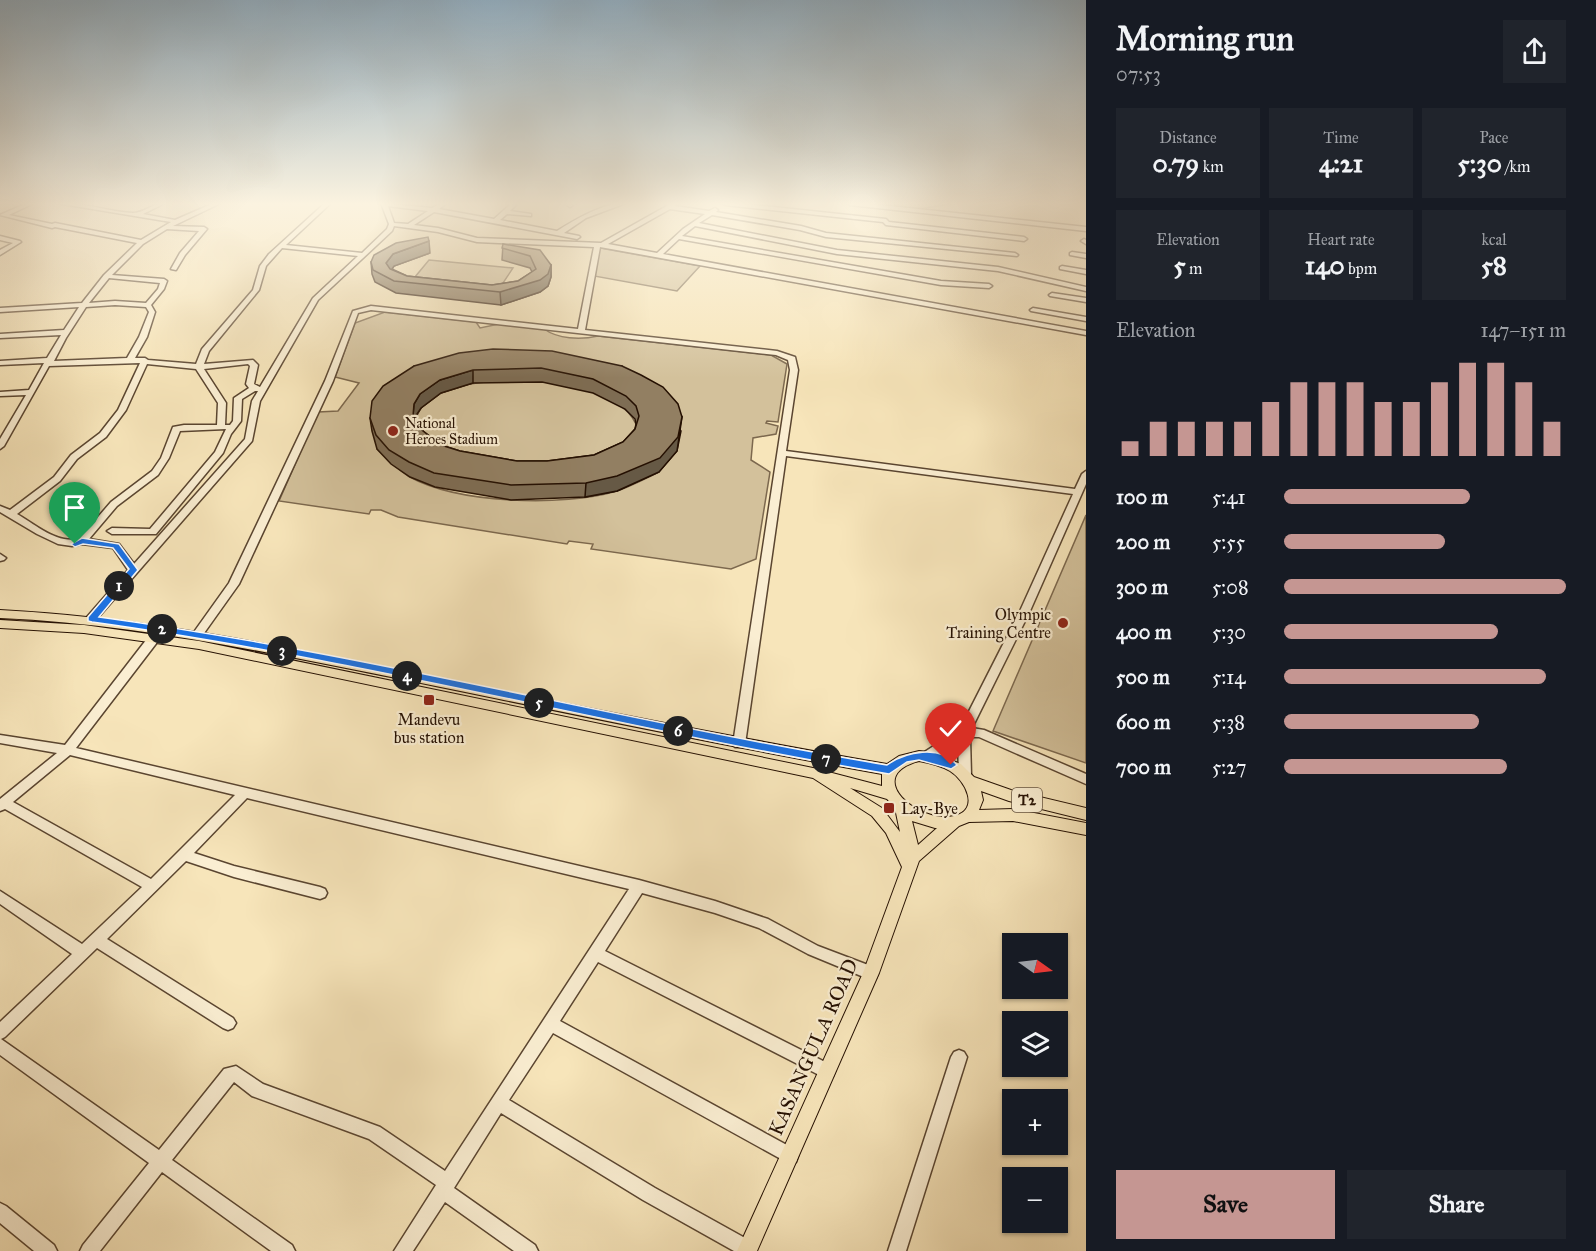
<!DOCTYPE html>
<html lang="en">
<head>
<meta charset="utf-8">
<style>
  body { margin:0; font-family:"IM FELL Great Primer",serif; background:#20242c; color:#f1f3f6; height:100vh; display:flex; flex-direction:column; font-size:22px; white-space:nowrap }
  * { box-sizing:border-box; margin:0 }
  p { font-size:20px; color:#9ea1a6 }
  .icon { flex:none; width:33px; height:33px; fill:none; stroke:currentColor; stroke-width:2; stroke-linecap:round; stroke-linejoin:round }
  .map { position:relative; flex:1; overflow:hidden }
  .panel { display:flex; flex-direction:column; background:#171b24; width:510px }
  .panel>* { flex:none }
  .needle { width:39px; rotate:104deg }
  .buttons { position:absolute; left:1002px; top:933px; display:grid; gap:12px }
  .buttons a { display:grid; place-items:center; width:66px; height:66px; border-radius:0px; background:#171b24; box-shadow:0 2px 4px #0004; font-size:30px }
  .pin { position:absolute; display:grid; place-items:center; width:51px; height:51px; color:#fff; margin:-62px -26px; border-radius:50% 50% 50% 0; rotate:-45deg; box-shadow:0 0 6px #0007 }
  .pin .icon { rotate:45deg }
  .km { position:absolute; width:30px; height:30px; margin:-15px; border-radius:50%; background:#222; color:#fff; font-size:16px; line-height:30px; text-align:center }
  .round { display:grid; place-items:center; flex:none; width:63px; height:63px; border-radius:0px; background:#20242c }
  .summary { display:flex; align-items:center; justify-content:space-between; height:102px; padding:0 30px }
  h1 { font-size:33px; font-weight:800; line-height:45px }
  .figures { display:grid; grid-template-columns:repeat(3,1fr); gap:9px; height:102px; padding:6px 30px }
  .figures div { display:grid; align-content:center; border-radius:0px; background:#20242c; text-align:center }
  .figures b { font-size:26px; font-weight:800 }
  .figures small { font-size:16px; font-weight:400 }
  .figures p { font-size:16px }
  .chart { height:168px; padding:12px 30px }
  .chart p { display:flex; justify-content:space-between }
  .chart svg { width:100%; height:108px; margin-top:6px; stroke:#c59692; stroke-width:6 }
  .action { display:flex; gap:12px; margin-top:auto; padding:12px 30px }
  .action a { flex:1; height:69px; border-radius:0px; background:#c59692; color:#111; font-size:24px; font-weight:800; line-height:69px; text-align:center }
  .action a+a { background:#20242c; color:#f1f3f6 }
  ul { padding:0 30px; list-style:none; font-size:20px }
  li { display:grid; grid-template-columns:96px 72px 1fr; align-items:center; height:45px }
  li i { height:15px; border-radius:8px; background:#c59692 }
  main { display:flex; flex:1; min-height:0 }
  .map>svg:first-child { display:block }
  .green { fill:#d3c19b; stroke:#7c684e; stroke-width:1.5; fill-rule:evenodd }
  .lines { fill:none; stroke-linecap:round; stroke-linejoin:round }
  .minor-casing { stroke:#5a4530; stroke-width:3 }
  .major-casing { stroke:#251002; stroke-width:2 }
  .minor { fill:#faeed2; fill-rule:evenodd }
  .major { fill:#f7e5ba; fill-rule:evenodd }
  .wall { fill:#7e6d54; stroke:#251002; stroke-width:1.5; fill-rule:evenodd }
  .shaded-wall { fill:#665945; stroke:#251002; stroke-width:1.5 }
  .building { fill:#927f62; stroke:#251002; stroke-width:1.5; fill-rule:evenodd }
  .route { fill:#1a73e8; stroke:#fff; stroke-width:1.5 }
  .poi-dot { fill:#8f2418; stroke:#faeed2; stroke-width:2 }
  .labels { text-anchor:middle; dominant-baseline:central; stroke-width:4.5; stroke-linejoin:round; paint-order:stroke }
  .far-poi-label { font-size:14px; fill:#251002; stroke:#faeed2; text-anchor:start }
  .shield { fill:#faeed2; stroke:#655340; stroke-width:1.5 }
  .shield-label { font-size:15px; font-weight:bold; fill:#251002 }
  .poi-label { font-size:16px; fill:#251002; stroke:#faeed2; text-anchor:end }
  .near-street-label { font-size:20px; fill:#251002; stroke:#faeed2 }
</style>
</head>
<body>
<main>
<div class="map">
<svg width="1086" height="1251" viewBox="0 0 1086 1251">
  <rect width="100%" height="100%" fill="#f7e5ba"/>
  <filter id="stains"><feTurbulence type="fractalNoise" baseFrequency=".00333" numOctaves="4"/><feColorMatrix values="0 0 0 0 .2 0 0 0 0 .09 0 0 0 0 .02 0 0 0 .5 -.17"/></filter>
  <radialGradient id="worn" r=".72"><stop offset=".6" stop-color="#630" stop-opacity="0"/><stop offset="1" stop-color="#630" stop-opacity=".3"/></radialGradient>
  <g class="green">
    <path d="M864,203H958L919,209Z"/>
    <path d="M600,248L700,266L677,291L594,276Z"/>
    <path d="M429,260L513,268L497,292L410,283Z"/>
    <path d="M385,312L476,322L480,328L499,324L544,329C558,339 580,340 598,336L771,355L787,364L778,422L767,421L766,423L778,426L776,434L753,438L751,460L770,472L756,559L731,569L591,549L593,544L569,541L567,544L398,517L381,510H371L369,514L279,501L318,412L338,411L359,383L335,377L355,323ZM459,366L662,401L659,472C645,479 631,486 617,491C563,507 458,504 408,476C396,468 387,459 377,449Z"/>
    <path d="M520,380C555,382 628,390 638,430L609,464L461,465L414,430C416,381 485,382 520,380Z"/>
    <path d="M1086,515V763L993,731Z"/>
  </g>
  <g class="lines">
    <g class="minor-casing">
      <g id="minor">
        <path d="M27,203H34L9,215L52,224L55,223L141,240L171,222L56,203C82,201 107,212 133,213C144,213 153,203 165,203L143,214L175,220L214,203H221L173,226L204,227L207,229L185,255L176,270L171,269L180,253L199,231L167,229L143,244L112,275L164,279L167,281L164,289L151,305L155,312L147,337L135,358H145L148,360L196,364L202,349L253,290L260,266L269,254L325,203H331L286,245L362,253L387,229L389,224L381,203L432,208L441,203H447L439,209L494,219L512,203H518L510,211L531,214V216L507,214L500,220L557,231C576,219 603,203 626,203L586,218L564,233L579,236L580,237L577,239L434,212L414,225L438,228L477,238L601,243L672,203H679L675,206L709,211L715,208L718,210L716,212L801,226L826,233L1015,253L1018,255L1017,256L826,237L800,230L712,215L699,223L837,250L998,267L1086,287V291L998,271L837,254L695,226L682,236L941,281L989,284L992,286L989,288L941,285L679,239L663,254L1086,331V335L600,247L585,330L777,351L795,357L798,370L786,451L1075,489L1082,474L1086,471V484L1030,611L972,728L984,730L1086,774V784L979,737H970L971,775L969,778L965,780L961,778L959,775L958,741L931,759L927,760L923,759L921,756L923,753L960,729L1020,611L1073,494L786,456L745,744L743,747H735L733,744L790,370L788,360L776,355L371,310L358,313L333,381L239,584L202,636H194L193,634L194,632L229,583L325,381L353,311L371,306L578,329L594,247L477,242L438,232L394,226L392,231L318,300L260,401L252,441L95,621H87L86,619L87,617L128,570L113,548L82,544L72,546L58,544L37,534L0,512V506L10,510L54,477L71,455L100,433L118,410L140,363L49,366L4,446L0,449V439L26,395L0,396V392L29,390L44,363L0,365V361L47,358L61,335L0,338V334L64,330L79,307L0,312V308L82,303L104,275L137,243L55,227L52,228L0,215ZM388,206L428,211L408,224L394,223ZM670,209L705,214L683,229L657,253L608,244ZM282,248L358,256L313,298L260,387L254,384L258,365L253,360L204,364L209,351L259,290L266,266ZM109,278L160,283L158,289L146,303L115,301L89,303ZM115,305L146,307L149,312L139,337L127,358L54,361L66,338L86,307ZM147,364L196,369L218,403L217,425H184L173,427L161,458L152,471L111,502L79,539C56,544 35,524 17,514L60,481L77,459L106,437L126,410ZM248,364L250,366L246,384L249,388L234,398L233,421L230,425H225L226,403L204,369ZM255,391H258L252,401L245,439L134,564L119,544L89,539L117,506L158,475L169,458L180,431L226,429L215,452L150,529L112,528L107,531L112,534H156L223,453L231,434L241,421L242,399Z"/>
        <path d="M564,203H570L573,205L570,207Z"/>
        <path d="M722,203H737L886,219L889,222L1024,237L1027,239L1024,241L886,225L883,222L725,205Z"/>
        <path d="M847,203H862L1086,227V231L850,205Z"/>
        <path d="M0,236L20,241L21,242L0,255V250L13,243L0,240Z"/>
        <path d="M1084,239L1086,240V244L1081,241Z"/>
        <path d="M1072,252L1086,254V258L1070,255V253Z"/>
        <path d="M1062,266L1086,270V274L1060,269V267Z"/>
        <path d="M1052,293L1086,298V302L1050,296L1049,295Z"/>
        <path d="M1033,308L1086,317V321L1031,311L1030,310Z"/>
        <path d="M0,554L6,558L4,560L0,561Z"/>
        <path d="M154,634L158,635L159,638L158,641L76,748L639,880L715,901L768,919L818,946L876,968L878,973L876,978L871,980L808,954L759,928L715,913L642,893L605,951L833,1066L835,1071L833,1076L827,1079L821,1076L598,962L560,1021L796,1150L798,1156L796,1162L790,1164L553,1033L509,1100L655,1188L754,1243L756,1251H734L643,1200L501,1113L454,1188L535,1245L538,1251H514L445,1202L413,1251H394L436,1185L369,1139L252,1096L234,1082L172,1160L292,1245L295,1251H271L162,1172L100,1251H80L83,1245L149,1163L0,1055V1022L72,954L0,904V891L82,944L142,887L5,809L0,811V799L57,753L0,743V735L65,745L150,635ZM70,755L235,795L151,879L13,802ZM247,798L629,889L445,1171L380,1127L263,1084L236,1066L224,1069L159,1150L1,1039L5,1037L97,948L223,1028L228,1030L233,1028L236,1023L233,1018L107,939L186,861L234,877L320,899L325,897L327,893L325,889L320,887L234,866L194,853Z"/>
        <path d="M959,1050L964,1052L967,1057L906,1251H888L951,1057L954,1052Z"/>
        <path d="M0,1203L6,1206L54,1245L57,1251H34L0,1223Z"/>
      </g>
    </g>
    <g class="major-casing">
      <path id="major" d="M0,610C140,617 275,645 411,673C569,704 728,737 887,764L899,756L919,751L929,752L961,764L974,777L1011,790L1086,808V820L1009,801L981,791L983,800L979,810L1013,809L1086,823V835L1013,821L969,822L959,826L919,861L879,973L757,1251H737L863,973L902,867L886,833L872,816L813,778L199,649L84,633L0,628V620L84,625L199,641L813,768L882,786V774C724,746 568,713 411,681C274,654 140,624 0,618ZM919,761C930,763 940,765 950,771C965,780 981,810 954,816C918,824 862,776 919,761ZM850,788L887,799L895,808L900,832L882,808ZM912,821L935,828H937L918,845Z"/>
    </g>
    <use href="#minor" class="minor"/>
    <use href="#major" class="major"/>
  </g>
  <g class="wall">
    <path d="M503,244L551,265V277L548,286L540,292L501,305L396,293L375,282L372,274L371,262L430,253L394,266L392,269L407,276L492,285L518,281L532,272L530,268L502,260Z"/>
    <path d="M414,366H622L681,431L677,451L659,472L617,491L585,497L511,500L435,487L410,477L391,464L377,449L372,431L370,418ZM542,382L593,393L625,409L635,419L636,424L635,429L623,442L594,455L547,461H517L460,451L441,445L418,427L415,420V417L421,408L441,393L473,383Z"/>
  </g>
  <g class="shaded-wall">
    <path d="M429,241L430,253L394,266L388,275L386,263L393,254Z"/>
    <path d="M551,265V277L548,286L540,292L501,305L500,292Z"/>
    <path d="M473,370V383L441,393L421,408L415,417L414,430L413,416L414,404L420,394L440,380Z"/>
    <path d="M682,417L677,451L659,472L617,491L585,497L586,483Z"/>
  </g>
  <g class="building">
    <path d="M428,237L429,241L393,254L386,263L390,269L407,276L492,285L518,281L536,269L530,256L502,248L503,244L540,250L551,265L548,274L540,280L500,292L394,281L373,270L371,262L374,255L396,243Z"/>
    <path d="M493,349L552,351L622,366L641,375L663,387L678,404L682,417L678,437L660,458L617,476L586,483L511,485L434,473L409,462L389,450L376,435L370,418L372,401L383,386L414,366L459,353ZM541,368L593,379L626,396L636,406L639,416L635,429L623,442L594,455L547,461H517L460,451L441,445L418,427L413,416L414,404L420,394L440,380L473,370Z"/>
  </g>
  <linearGradient id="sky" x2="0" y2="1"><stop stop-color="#91abbc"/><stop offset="0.54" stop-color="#fbf3e0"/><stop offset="1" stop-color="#fbf3e0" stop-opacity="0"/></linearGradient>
  <rect width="1086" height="378" fill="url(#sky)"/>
  <path class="route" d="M82,538L119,544L138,570L99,617C363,653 623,721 887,765C905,752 940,744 957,765L951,769L919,760L907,762L889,774C622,729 360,659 92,622L88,621V617L129,569L113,548L83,544L75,547L71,544Z"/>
  <g class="poi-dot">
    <circle cx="393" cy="431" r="6"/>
    <circle cx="1063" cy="623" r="6"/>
    <rect x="423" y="694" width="12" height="12" rx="3"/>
    <rect x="883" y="802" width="12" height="12" rx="3"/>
  </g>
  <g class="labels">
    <g class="far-poi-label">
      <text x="405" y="423">National<tspan x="405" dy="16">Heroes Stadium</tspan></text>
    </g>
    <rect class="shield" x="1012" y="788" width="30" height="24" rx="4.5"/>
    <g class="shield-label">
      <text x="1027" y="800">T2</text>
    </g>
    <g class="poi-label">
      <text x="1051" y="614">Olympic<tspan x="1051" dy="18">Training Centre</tspan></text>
      <text x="429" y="719" text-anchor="middle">Mandevu<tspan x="429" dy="18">bus station</tspan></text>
      <text x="901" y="808" text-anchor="start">Lay-Bye</text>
    </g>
    <g class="near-street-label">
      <text transform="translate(813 1047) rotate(-66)">KASANGULA ROAD</text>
    </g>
  </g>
  <rect width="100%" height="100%" filter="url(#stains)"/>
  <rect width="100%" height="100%" fill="url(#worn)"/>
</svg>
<div class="buttons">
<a><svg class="needle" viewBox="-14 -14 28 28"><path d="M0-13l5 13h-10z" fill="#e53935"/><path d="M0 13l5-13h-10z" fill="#9ea1a6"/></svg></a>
<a><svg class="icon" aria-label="layers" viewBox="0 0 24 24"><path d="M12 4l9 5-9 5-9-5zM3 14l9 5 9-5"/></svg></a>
<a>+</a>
<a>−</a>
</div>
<div class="pin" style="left:75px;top:544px;background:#1e9e55"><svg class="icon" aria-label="arrive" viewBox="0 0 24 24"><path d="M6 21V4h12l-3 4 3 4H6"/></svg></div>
<div class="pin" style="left:951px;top:765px;background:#d93025"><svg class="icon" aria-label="check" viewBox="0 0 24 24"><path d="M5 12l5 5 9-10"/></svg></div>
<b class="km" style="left:119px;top:586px">1</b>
<b class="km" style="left:162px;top:629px">2</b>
<b class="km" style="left:282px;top:651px">3</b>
<b class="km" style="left:407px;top:676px">4</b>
<b class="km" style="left:539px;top:703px">5</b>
<b class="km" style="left:678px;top:731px">6</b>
<b class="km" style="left:826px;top:759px">7</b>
</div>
<section class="panel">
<div class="summary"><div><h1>Morning run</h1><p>07:53</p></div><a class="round"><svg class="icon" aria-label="share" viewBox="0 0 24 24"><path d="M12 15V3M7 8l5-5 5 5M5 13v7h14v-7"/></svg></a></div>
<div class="figures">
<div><p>Distance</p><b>0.79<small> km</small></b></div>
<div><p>Time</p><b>4:21</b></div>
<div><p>Pace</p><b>5:30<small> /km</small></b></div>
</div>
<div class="figures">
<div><p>Elevation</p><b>5<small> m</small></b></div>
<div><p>Heart rate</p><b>140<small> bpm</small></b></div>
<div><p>kcal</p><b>58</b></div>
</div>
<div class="chart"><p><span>Elevation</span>147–151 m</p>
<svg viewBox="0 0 160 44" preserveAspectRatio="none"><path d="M5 44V38M15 44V30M25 44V30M35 44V30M45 44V30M55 44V22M65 44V14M75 44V14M85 44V14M95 44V22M105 44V22M115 44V14M125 44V6M135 44V6M145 44V14M155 44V30"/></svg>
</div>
<ul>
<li><b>100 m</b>5:41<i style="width:66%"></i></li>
<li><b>200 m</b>5:55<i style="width:57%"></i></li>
<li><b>300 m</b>5:08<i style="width:100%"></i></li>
<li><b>400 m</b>5:30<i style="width:76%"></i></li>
<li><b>500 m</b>5:14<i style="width:93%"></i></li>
<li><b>600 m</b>5:38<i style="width:69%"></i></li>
<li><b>700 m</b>5:27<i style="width:79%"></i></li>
</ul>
<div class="action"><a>Save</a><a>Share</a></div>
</section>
</main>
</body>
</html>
